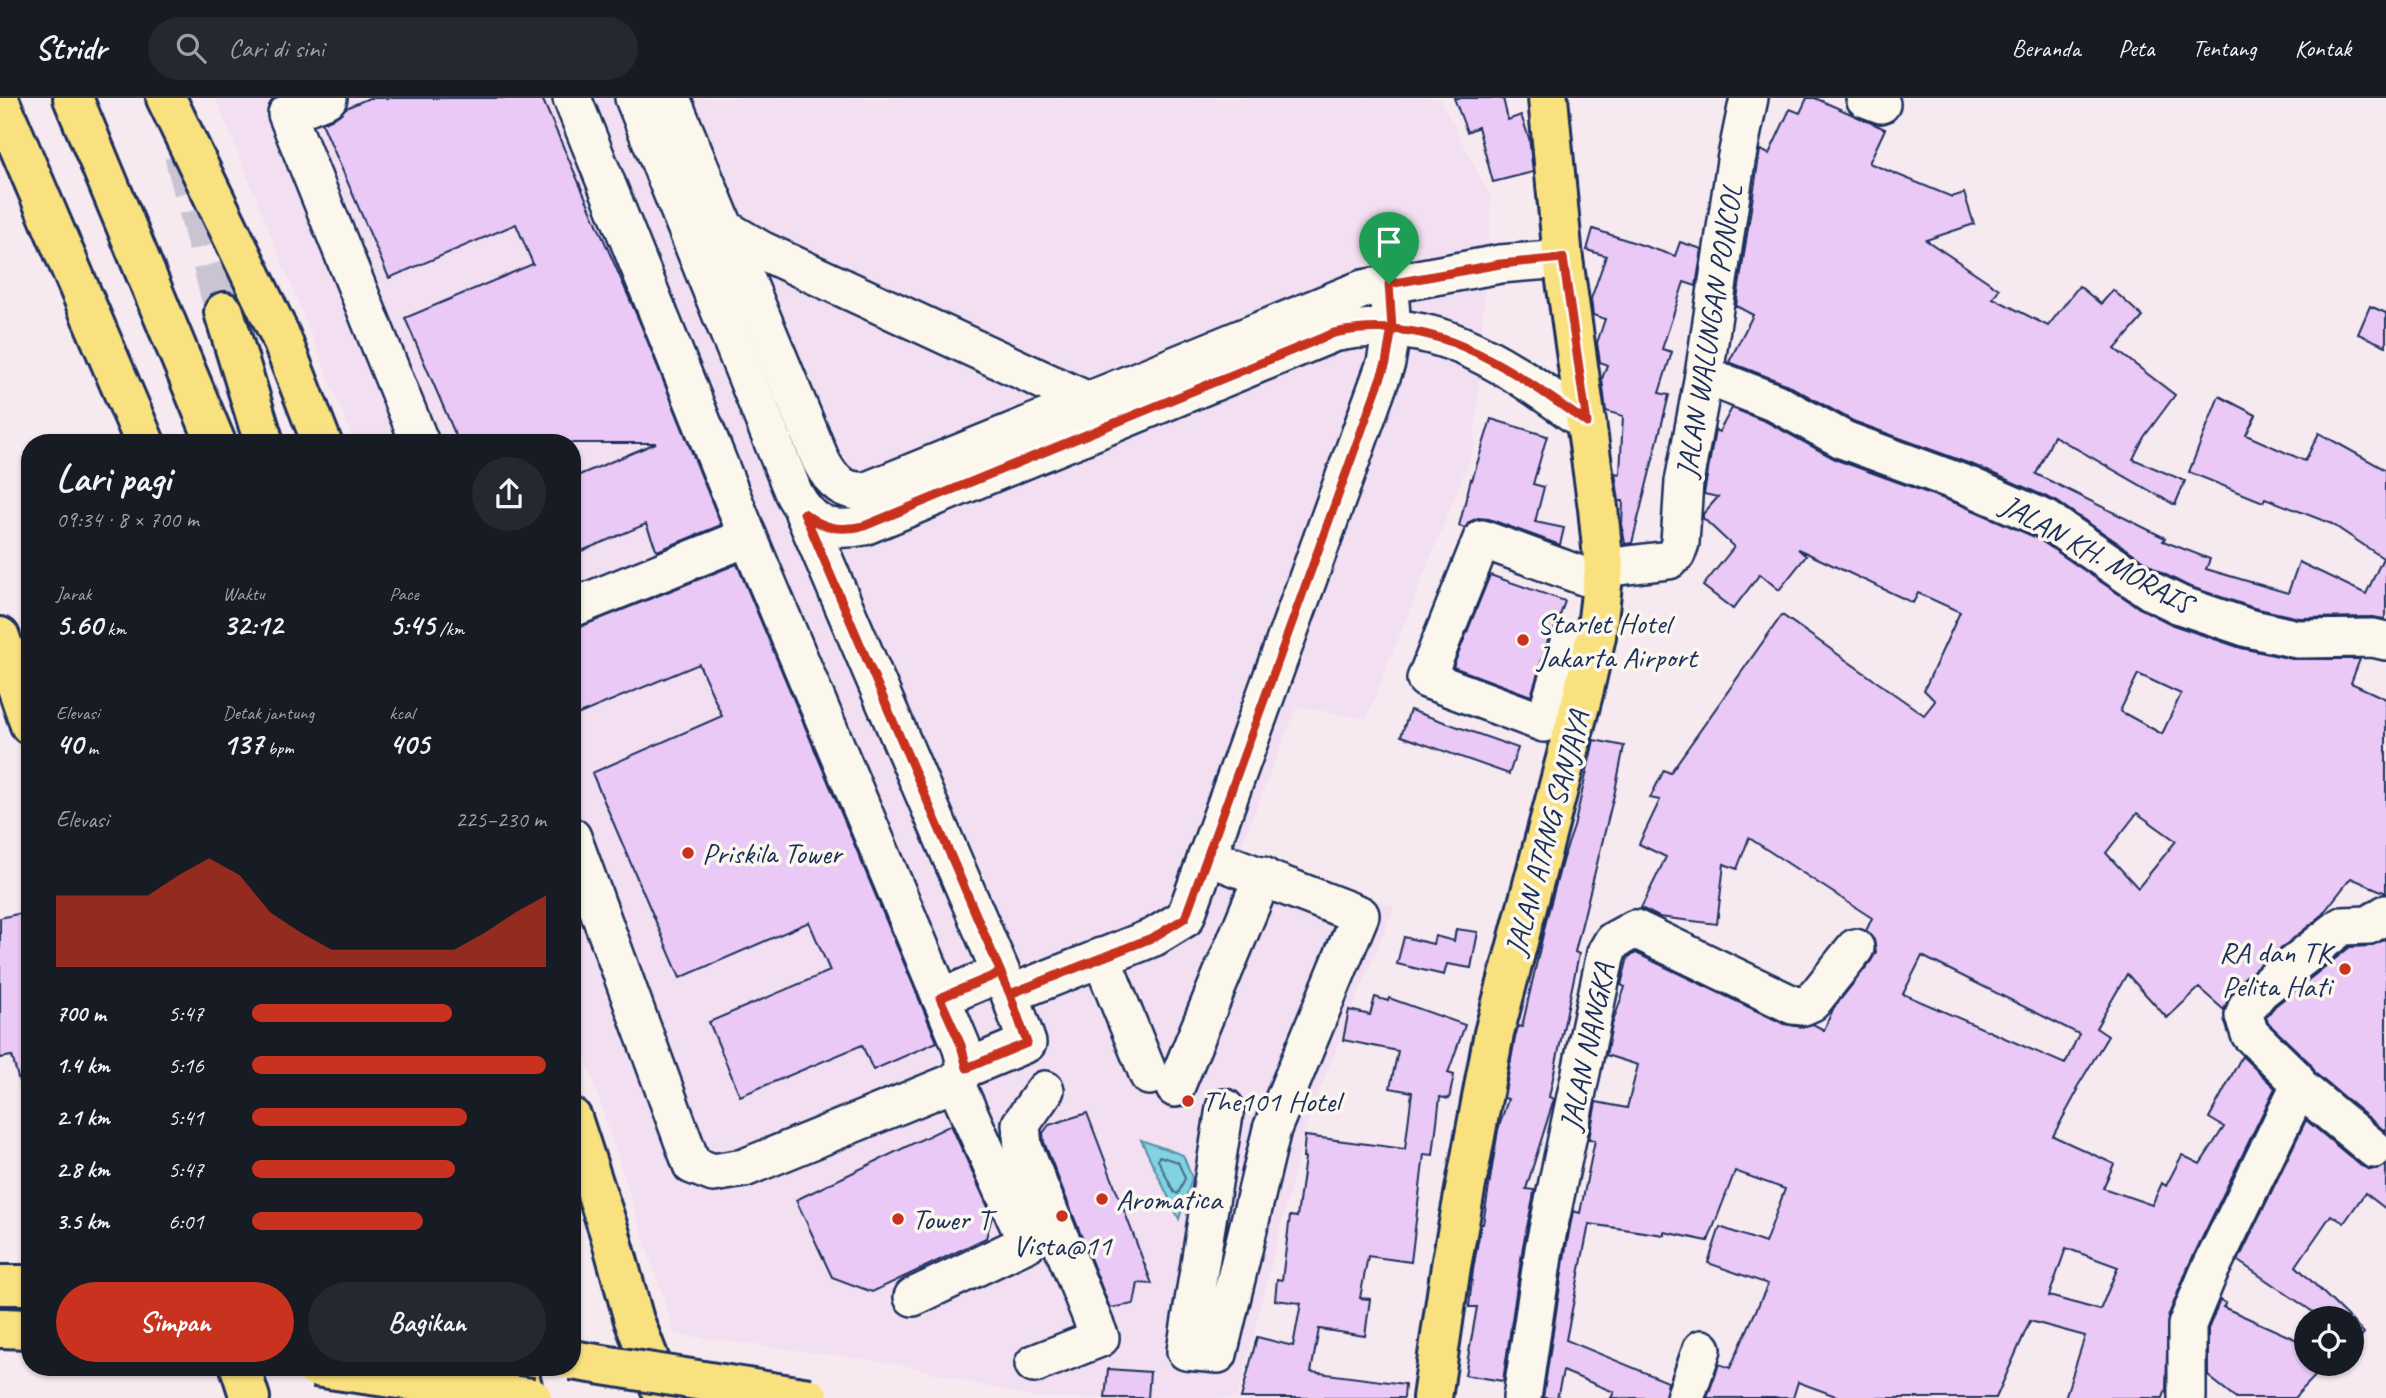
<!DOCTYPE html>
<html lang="id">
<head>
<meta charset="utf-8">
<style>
  body { margin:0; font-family:Caveat,sans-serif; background:#242831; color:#f1f3f6; height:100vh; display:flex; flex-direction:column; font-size:26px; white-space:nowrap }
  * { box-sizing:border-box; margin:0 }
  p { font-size:23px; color:#9ea1a6 }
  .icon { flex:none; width:38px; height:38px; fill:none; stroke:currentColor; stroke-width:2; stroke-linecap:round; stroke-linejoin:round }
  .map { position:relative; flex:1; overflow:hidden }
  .drawer { position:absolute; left:21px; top:336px; width:560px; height:942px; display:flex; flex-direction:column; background:#171b24; border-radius:28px; box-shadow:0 2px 5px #0004 }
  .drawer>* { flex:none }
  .fabs { position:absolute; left:2294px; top:1208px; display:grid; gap:14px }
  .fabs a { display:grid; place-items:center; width:70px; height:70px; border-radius:50%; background:#171b24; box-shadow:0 2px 5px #0004; font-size:35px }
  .pin { position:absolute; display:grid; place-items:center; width:60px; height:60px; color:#fff; margin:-72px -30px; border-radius:50% 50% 50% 0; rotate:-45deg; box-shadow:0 0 7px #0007 }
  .pin .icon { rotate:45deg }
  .round { display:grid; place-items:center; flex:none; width:74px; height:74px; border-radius:37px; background:#242831 }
  .head { display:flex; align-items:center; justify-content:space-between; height:119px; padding:0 35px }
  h1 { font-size:38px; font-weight:700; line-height:52px }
  .figures { display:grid; grid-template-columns:repeat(3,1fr); gap:10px; height:119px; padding:7px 35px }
  .figures div { display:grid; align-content:center }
  .figures b { font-size:30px; font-weight:700 }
  .figures small { font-size:19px; font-weight:400 }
  .figures p { font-size:19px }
  .chart { height:196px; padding:14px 35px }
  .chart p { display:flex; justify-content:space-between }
  .chart svg { width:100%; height:126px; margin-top:7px; fill:#c8321e; opacity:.7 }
  .primary-button { display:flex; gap:14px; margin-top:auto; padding:14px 35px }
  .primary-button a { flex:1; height:80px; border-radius:42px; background:#c8321e; color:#fff; font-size:28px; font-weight:700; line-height:80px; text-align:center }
  .primary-button a+a { background:#242831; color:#f1f3f6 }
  ul { padding:0 35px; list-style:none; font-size:23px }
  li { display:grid; grid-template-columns:112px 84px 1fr; align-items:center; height:52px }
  li i { height:18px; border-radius:9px; background:#c8321e }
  header { display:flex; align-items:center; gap:42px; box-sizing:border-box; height:98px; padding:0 35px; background:#171b24; border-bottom:2px solid #363941 }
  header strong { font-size:33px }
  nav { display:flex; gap:38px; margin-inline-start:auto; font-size:24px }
  .search { width:490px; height:63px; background:#242831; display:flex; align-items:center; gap:18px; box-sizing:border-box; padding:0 24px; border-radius:38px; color:#9ea1a6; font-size:26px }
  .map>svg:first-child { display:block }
  .built { fill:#f2dff1 }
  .water { fill:#83d2e0; stroke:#5991ac; stroke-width:2 }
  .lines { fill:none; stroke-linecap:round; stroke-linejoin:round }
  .shore { stroke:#457092; stroke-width:2 }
  .building { fill:#eac9f6; stroke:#1b2f5e; stroke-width:2; fill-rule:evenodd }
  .highway-tunnel { stroke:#cac4d2; stroke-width:38; stroke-dasharray:38 19; stroke-linecap:butt }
  .minor-casing { stroke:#1b2f5e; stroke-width:42 }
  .major-casing { stroke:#1b2f5e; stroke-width:44 }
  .highway-casing { stroke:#1b2f5e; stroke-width:44 }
  .minor { stroke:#fbf7ec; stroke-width:37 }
  .major { stroke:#fae180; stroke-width:38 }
  .highway { stroke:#fae180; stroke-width:38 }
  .major-bridge-casing { stroke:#1b2f5e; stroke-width:44; stroke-linecap:butt }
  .major-bridge { stroke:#fae180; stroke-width:38 }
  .route-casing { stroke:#fff; stroke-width:14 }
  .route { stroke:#c8321e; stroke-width:9 }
  .poi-dot { fill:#c8321e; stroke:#fbf7ec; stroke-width:2.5 }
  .labels { text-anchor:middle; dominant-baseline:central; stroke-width:7; stroke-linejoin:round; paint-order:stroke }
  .street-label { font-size:30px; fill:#1b2f5e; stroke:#fbf7ec }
  .poi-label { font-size:30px; fill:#1b2f5e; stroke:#fbf7ec; text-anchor:start }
</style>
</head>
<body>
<header>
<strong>Stridr</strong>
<div class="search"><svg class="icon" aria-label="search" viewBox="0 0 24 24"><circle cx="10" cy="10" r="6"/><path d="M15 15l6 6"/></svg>Cari di sini</div>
<nav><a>Beranda</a><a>Peta</a><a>Tentang</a><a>Kontak</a></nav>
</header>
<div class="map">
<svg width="2386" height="1300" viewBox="0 0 2386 1300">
  <rect width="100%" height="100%" fill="#f6e9ef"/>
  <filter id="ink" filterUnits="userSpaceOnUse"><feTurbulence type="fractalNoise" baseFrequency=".0143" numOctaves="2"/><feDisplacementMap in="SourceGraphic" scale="14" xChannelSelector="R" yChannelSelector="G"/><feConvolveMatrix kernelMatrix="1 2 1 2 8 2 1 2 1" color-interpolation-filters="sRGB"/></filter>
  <g filter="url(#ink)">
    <path class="built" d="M216,0H1439L1491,100L1474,350L1366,621L1297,608L1239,753L1394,809L1309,1018L1237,1300H1035L899,1266L675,1236L572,917V345H355Z"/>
    <path class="water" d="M1141,1042L1183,1057L1192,1080L1179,1121Z"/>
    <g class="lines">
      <path class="shore" d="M1159,1058L1178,1064L1185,1080L1178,1096L1174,1094L1158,1062Z"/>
    </g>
    <g class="building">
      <path d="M369,0H542L641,227L721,427L657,453L646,426L572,457V380L656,345H459L405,220L533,166L516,126L389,180L322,25L336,19L346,10Z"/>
      <path d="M1454,0H1503L1508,22L1521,17L1529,40L1533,74L1493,84L1478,29L1467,34Z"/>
      <path d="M1807,0H1815L1885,31L1869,65L1952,99L1964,95L1974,126L1926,142L1999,191L1993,200L2048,228L2079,188L2101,206L2113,192L2143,219L2115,251L2175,297L2144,339L2133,361L2185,383L2175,407L2054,338L2036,376L2165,440L2163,443L2210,461L2206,471L2288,495L2299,464L2366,496L2383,460L2332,426L2265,400L2263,404L2189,374L2219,298L2256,317L2246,337L2305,363L2319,335L2386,372V517L2384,521L2373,519L2299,520L2254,510L2188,488L2162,475L2056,403L1976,368L1853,323L1786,286L1729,264L1753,217L1736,208L1760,52L1769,56L1790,11L1800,15Z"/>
      <path d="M1593,131L1675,158L1680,144L1702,151L1696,188L1684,184L1662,251L1672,254L1659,295L1669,297L1632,445L1625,446L1622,427L1623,403H1619L1615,375L1620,376L1623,318L1606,313L1602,281L1607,267L1600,264L1597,245L1605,221L1593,217L1591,201L1606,158L1587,152Z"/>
      <path d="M2370,208L2386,215V248L2358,236Z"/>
      <path d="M1732,310L1767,324L1837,362L1961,407L2037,440L2139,510L2173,527L2241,550L2292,561H2360L2351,585L2386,601V795L2351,780L2320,819L2244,880L2230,896L2224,912L2199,890L2167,920L2127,876L2096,930L2108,938L2076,991L2078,992L2053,1038L2114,1066L2103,1090L2152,1107L2162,1085L2166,1088L2182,1057L2200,1066L2224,1029L2209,1020L2242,958L2275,990L2189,1167L2168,1219L2166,1291L2163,1300H2065L2085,1238L2030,1223L1996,1300H1841L1798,1284L1793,1300H1707L1719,1266L1730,1270L1768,1186L1708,1165L1720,1129L1765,1145L1785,1091L1735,1073L1708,1143L1664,1134V1137L1589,1126L1566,1242L1668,1284L1665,1300H1611L1614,1294L1563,1273L1557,1300H1543L1565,1155L1573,1113L1580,1115L1595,1042L1589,1041L1596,1004L1627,1010L1638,967L1606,957L1612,927L1625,889L1621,887L1628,859L1636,855L1784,926L1801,929L1813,926L1824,932L1833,911L1871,863L1876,854L1874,842L1866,833L1872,820L1749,740L1737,771L1724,766L1717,826L1659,819L1641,810L1666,759L1639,746L1660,702L1650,700L1664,672L1670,675L1782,517L1924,617L1935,603L1924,592L1960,514L1918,495L1913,505L1798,451L1806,458L1779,492L1760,476L1733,511L1703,488L1734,449L1703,420V416L1718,399L1704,396L1715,332L1719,334ZM2138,576L2181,596L2162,636L2120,613ZM2137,715L2176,743L2138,790L2106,755ZM1922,858L2079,936L2065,966L1903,896ZM2066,1150L2118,1169L2100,1212L2049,1198Z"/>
      <path d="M1491,321L1547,338L1533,386L1544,389L1535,424L1564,430L1560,447L1489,421L1478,420L1469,424L1465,430L1459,428L1471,381L1472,382Z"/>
      <path d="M737,466L937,944L873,972L862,947L740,998L709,924L830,873L809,824L680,880L592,675L722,618L699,566L572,619V532Z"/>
      <path d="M1490,477L1565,503L1556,529L1549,539L1531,598L1453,569Z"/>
      <path d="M1410,612L1518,650L1509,676L1401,638Z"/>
      <path d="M1594,642L1624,648L1615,693L1575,854L1579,856L1549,999L1554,1001L1553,1004L1526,1091L1534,1092L1533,1101L1523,1148L1503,1283L1465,1277L1477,1209H1469L1473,1172L1481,1126H1483L1498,1032L1508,1001L1504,1000L1515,940L1518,928L1522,929L1547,819L1563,760L1574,729Z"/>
      <path d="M30,813V997L23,998L12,958L0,960V820Z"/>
      <path d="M1456,831L1478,834L1471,870L1447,866L1444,877L1397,866L1404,839L1433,846L1435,838L1454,843Z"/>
      <path d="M2386,841V1034L2316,976L2310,965L2268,925L2266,919L2275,908L2350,849L2370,848Z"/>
      <path d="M1375,899L1388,903L1389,900L1465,927L1448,975L1454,977L1449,1001L1440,999L1433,1057L1424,1056L1411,1164L1368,1158L1360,1200L1370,1201L1365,1238L1319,1231L1311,1274L1405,1286L1404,1300H1241L1257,1239L1293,1248L1301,1205L1275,1202L1277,1181L1282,1182L1290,1118L1297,1119L1305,1060H1303L1305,1038L1405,1051L1412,994L1390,990L1398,953L1343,942L1349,912L1370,917Z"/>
      <path d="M1087,1015L1152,1186L1138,1185L1134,1206L1110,1210L1044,1044L1043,1035L1049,1027Z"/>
      <path d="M2306,1022L2361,1068L2371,1072L2386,1067V1111L2365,1095L2344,1125L2331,1117L2296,1168L2349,1220H2322L2238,1163Z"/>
      <path d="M951,1027L992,1118L986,1140L872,1194L832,1179L796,1102Z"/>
      <path d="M2220,1202L2226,1205L2223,1209L2306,1246V1265H2328L2294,1300H2236L2208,1278V1231Z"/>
      <path d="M2352,1223L2364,1235L2357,1243L2352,1240Z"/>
      <path d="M1108,1271L1150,1274L1148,1300H1105Z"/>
    </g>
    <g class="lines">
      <path class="highway-tunnel" d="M183,56L224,214"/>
      <g class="minor-casing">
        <g id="minor">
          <path d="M328,0L287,16L420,345"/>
          <path d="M572,0L748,439L961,947L967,970"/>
          <path d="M634,0L794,396C811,427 829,435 864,428L1333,235C1438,213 1507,269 1587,325"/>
          <path d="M671,0L821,363C831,383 844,395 867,393L1363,191L1500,166L1563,161"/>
          <path d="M1865,0L1881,6"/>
          <path d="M727,132L761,152L1088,303"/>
          <path d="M1704,277L1776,305L1844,342L1969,388L2047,422L2151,493L2180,507L2248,530L2297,541L2373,540L2386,543"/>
          <path d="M1604,470L1669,462L1676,456L1680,445L1684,384L1704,277L1736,63L1749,0"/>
          <path d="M572,510L748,439"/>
          <path d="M1569,545L1544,625L1426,581L1482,441L1602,485"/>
          <path d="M572,739L692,1067L713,1075L744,1070L955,984L967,970L1027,945L1010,896L804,415"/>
          <path d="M1207,758L1360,817L1272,1031L1218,1256L1186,1253L1225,1010"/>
          <path d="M1101,859L1149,978"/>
          <path d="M1010,896L1154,839L1185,820L1386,265L1392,230L1390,205"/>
          <path d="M941,900L1000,875"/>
          <path d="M2299,989L2374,1051"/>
          <path d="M1175,990L1263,778"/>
          <path d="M913,1199L1027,1145L955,984"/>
          <path d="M1034,1266L1100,1240L1023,1049L1021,1026L1045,992"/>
          <path d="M1522,1300L1544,1151L1606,855L1613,843L1635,831L1793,907L1803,908L1812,904L1855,850"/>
          <path d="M1685,1300L1702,1251"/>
          <path d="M2187,1300V1227L2208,1176L2299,989L2295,980L2250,936L2244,918L2247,909L2260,893L2342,828L2369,827L2386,816"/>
        </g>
      </g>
      <g class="major-casing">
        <g id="major">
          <path d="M0,1187H30"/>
          <path d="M0,1230L30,1231"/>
          <path d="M1432,1300L1451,1168L1494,935L1583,596L1596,538L1604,470L1598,410L1563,161L1548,0"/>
        </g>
      </g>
      <g class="highway-casing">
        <g id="highway">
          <path d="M73,0L216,345"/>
          <path d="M166,0L280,237L322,345"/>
          <path d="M0,4L145,345"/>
          <path d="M224,214L264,345"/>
          <path d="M0,539L30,627"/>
          <path d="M572,1020L610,1136L634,1222L664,1300"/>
          <path d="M240,1269L250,1300"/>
          <path d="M517,1269L525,1300"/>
        </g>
      </g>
      <use href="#minor" class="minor"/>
      <use href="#major" class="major"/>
      <use href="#highway" class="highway"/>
      <g class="major-bridge-casing">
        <g id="major-bridge">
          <path d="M572,1262L809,1300"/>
          <path d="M315,1269L532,1300"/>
        </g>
      </g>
      <use href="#major-bridge" class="major-bridge"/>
    </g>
  </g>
  <g class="lines" filter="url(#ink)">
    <g class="route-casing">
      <path id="route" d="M1389,186L1392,230L1386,265L1185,820L1154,839L1010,896L1000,875L940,900L961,947L967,970L1027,945L1010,896L804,415C823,431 840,433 864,428L1334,235C1436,214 1508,269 1587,325L1563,160L1500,166L1389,186"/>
    </g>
    <use href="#route" class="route"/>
  </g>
  <g class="poi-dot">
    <circle cx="1523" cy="542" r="7"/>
    <circle cx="688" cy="755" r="7"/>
    <circle cx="2345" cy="871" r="7"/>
    <circle cx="1188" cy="1003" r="7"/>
    <circle cx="1102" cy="1101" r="7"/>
    <circle cx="1062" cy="1118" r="7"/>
    <circle cx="898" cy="1121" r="7"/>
  </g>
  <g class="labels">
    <g class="street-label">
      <text transform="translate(1709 233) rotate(-81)">JALAN WALUNGAN PONCOL</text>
      <text transform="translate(2097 456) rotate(29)">JALAN KH. MORAIS</text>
      <text transform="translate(1547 735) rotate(-75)">JALAN ATANG SANJAYA</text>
      <text transform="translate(1587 949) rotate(-78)">JALAN NANGKA</text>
    </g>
    <g class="poi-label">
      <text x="1537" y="525">Starlet Hotel<tspan x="1537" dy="34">Jakarta Airport</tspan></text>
      <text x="702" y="755">Priskila Tower</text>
      <text x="2331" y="854" text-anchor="end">RA dan TK<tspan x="2331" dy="34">Pelita Hati</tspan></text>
      <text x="1202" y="1003">The101 Hotel</text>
      <text x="1116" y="1101">Aromatica</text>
      <text x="912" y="1121">Tower T</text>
      <text x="1062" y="1147" text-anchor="middle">Vista@11</text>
    </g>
  </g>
</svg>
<div class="fabs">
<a><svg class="icon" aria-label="locate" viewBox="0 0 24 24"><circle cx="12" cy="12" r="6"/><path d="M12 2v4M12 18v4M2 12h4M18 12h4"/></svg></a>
</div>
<div class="pin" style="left:1389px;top:186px;background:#1e9e55"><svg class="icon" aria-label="arrive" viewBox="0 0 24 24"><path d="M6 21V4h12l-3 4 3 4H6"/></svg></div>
<section class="drawer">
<div class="head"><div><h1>Lari pagi</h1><p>09:34 · 8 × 700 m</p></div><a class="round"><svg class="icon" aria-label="share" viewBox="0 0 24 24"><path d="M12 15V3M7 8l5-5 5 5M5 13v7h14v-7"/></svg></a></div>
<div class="figures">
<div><p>Jarak</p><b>5.60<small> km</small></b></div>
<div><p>Waktu</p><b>32:12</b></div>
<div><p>Pace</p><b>5:45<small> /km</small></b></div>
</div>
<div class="figures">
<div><p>Elevasi</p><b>40<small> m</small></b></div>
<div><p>Detak jantung</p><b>137<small> bpm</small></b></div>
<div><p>kcal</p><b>405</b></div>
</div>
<div class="chart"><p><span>Elevasi</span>225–230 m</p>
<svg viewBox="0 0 160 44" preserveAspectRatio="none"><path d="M0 44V19L10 19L20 19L30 19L40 12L50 6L60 12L70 25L80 32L90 38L100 38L110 38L120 38L130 38L140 32L150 25L160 19V44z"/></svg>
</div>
<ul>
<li><b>700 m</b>5:47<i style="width:68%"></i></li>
<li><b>1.4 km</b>5:16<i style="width:100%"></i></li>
<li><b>2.1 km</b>5:41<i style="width:73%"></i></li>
<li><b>2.8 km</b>5:47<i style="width:69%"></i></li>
<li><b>3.5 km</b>6:01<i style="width:58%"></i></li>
</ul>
<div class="primary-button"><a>Simpan</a><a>Bagikan</a></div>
</section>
</div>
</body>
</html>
